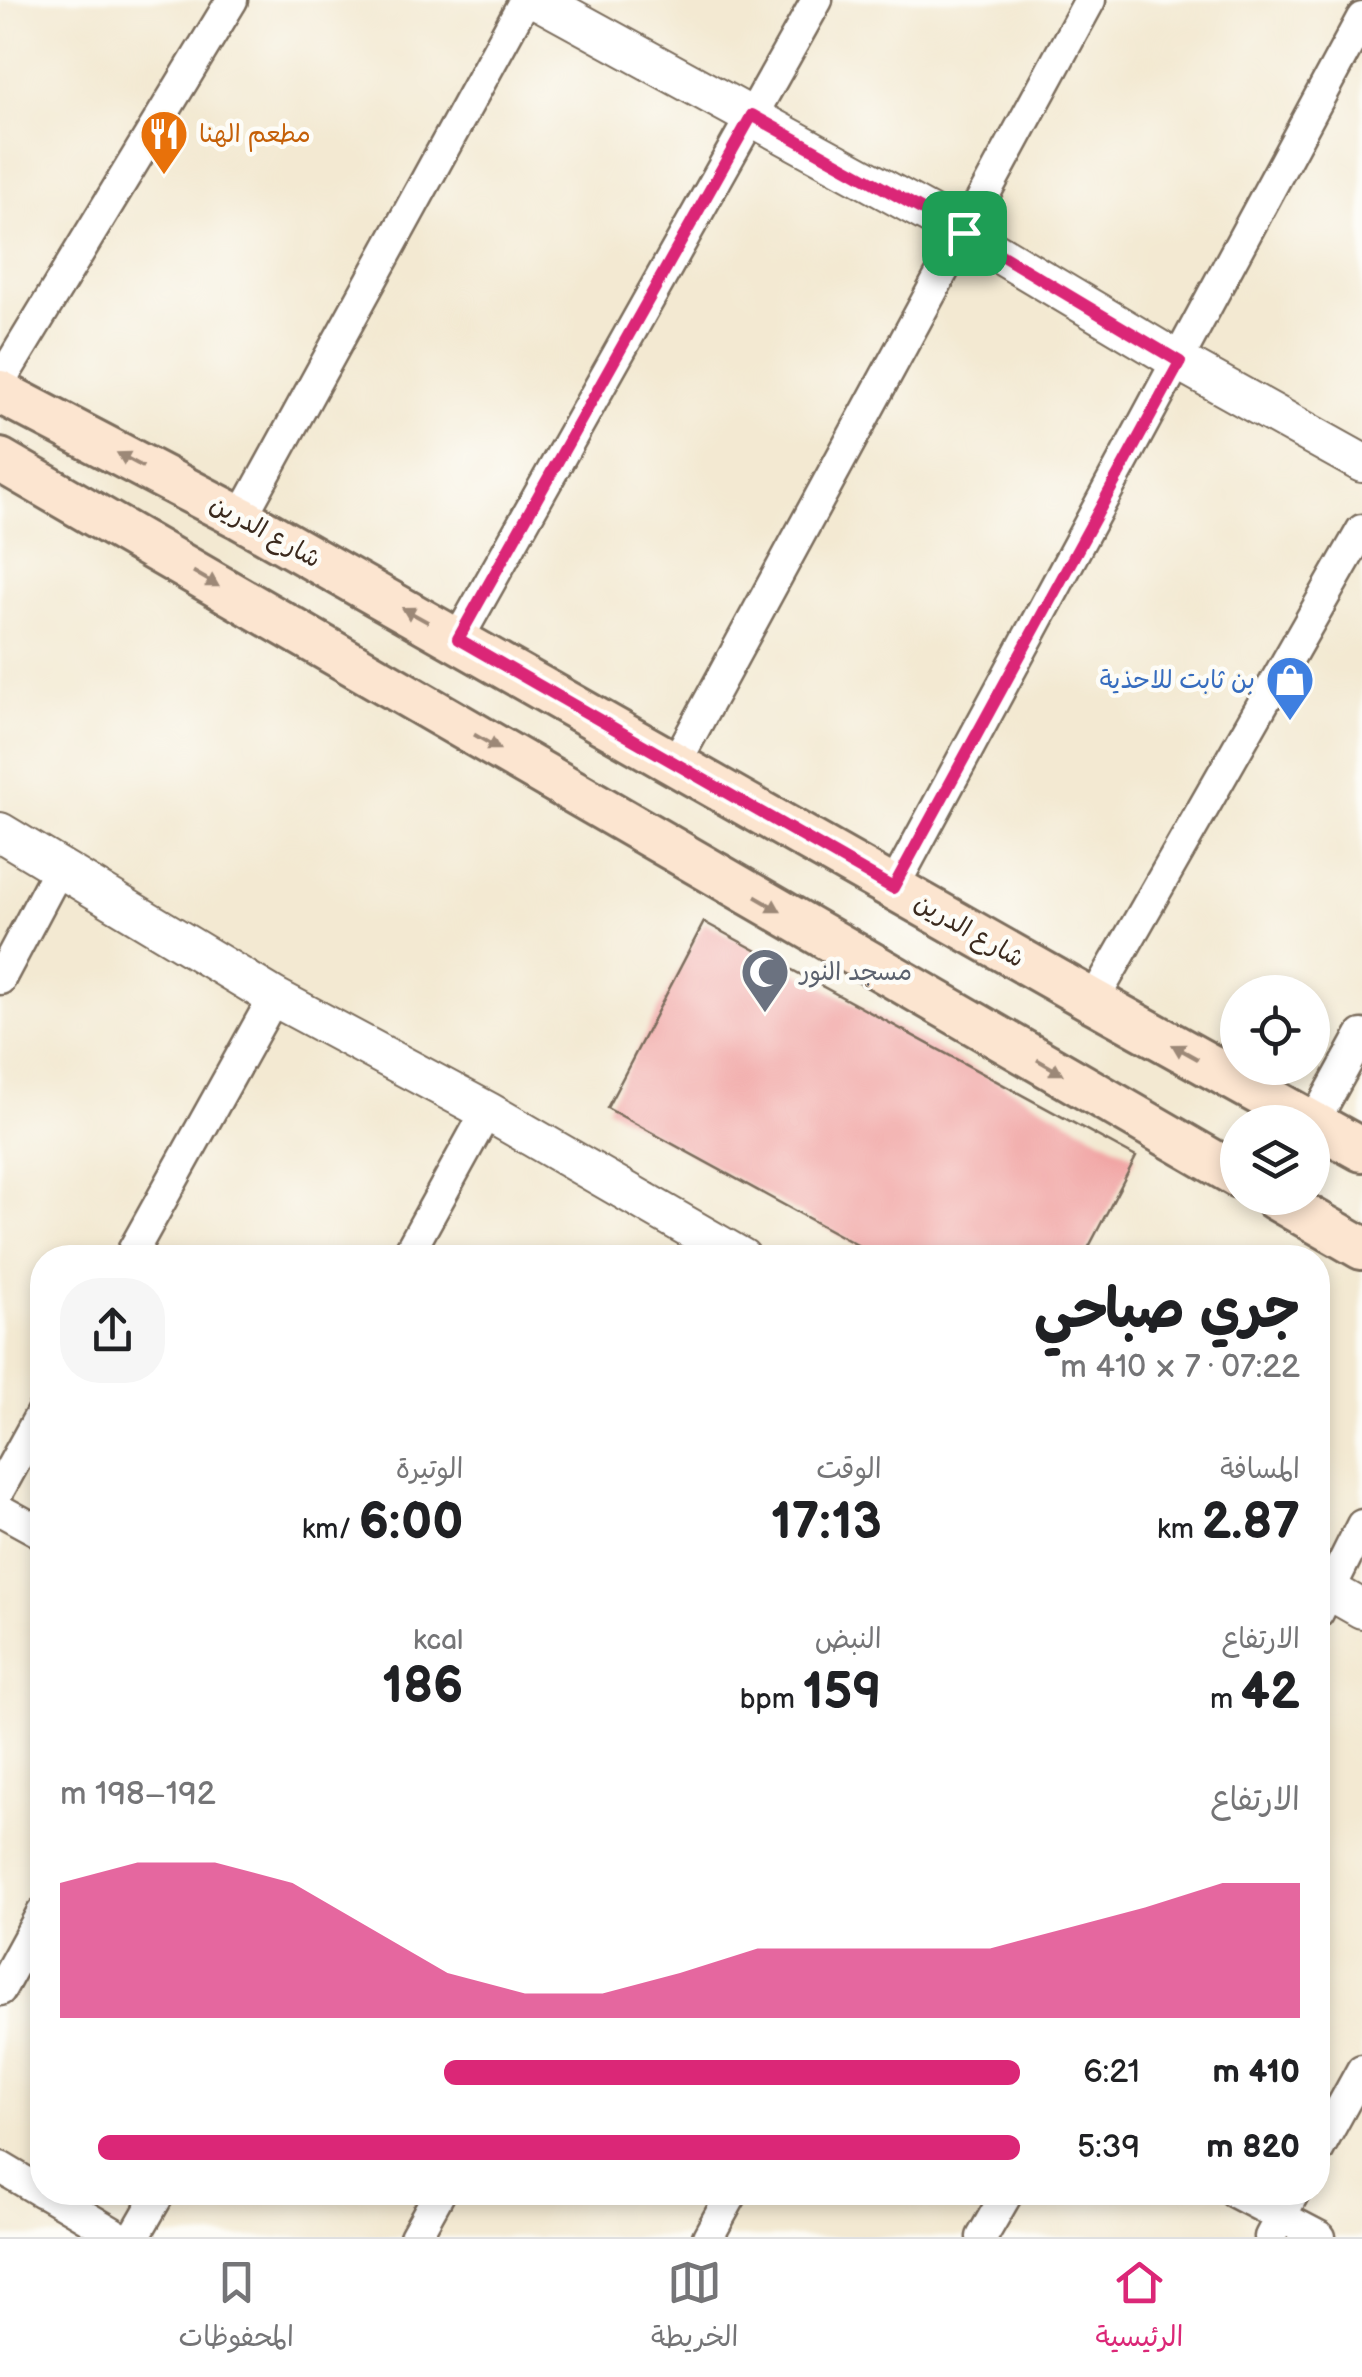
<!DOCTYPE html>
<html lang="ar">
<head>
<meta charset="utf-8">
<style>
  body { margin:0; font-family:"Balsamiq Sans","Playpen Sans Arabic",sans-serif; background:#f6f6f6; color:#202124; direction:rtl; height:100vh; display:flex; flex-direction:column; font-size:38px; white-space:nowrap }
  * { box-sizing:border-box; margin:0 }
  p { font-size:32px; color:#757577 }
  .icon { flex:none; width:55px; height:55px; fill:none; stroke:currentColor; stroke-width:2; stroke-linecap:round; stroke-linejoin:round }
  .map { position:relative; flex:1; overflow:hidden; direction:ltr }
  .details { position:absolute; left:30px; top:1245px; width:1300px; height:960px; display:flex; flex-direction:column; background:#fff; border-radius:40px; box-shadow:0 5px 15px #0003; direction:rtl }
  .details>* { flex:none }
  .buttons { position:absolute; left:1220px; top:975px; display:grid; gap:20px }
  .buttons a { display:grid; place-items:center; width:110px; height:110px; border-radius:50%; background:#fff; box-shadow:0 5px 15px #0003; font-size:50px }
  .pin { position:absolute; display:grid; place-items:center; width:85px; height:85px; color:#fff; margin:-42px; border-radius:20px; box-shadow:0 5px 15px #0006 }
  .round { display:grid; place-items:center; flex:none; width:105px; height:105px; border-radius:40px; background:#f6f6f6 }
  .overview { display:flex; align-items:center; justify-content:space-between; height:170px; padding:0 30px }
  h1 { font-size:55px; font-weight:700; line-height:75px }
  .figures { display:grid; grid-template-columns:repeat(3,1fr); gap:15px; height:170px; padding:10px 30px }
  .figures div { display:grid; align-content:center }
  .figures b { font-size:50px; font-weight:700 }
  .figures small { font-size:28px; font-weight:400 }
  .figures p { font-size:28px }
  .chart { height:280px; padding:20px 30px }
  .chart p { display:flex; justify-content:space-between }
  .chart svg { width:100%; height:180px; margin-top:10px; fill:#db2777; opacity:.7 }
  ul { padding:0 30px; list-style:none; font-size:32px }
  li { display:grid; grid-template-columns:160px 120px 1fr; align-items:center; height:75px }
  li i { height:25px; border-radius:12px; background:#db2777 }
  .dock { display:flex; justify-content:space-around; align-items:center; height:140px; border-top:2px solid #e0e0e0; background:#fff; font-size:28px; color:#757577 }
  .dock a { display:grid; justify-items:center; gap:5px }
  .dock .on { color:#db2777 }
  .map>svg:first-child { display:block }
  .building { fill:#f1a6a5 }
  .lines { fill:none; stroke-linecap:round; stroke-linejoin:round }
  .minor-casing { stroke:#7b6d5d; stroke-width:35 }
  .tertiary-casing { stroke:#7b6d5d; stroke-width:42 }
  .secondary-casing { stroke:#7b6d5d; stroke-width:48 }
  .minor { stroke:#fff; stroke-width:30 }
  .tertiary { stroke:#fff; stroke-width:38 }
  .secondary { stroke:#fce5d0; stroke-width:42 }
  .oneway { fill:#9c8877 }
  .route-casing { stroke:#fff; stroke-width:20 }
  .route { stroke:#db2777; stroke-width:12 }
  .labels { text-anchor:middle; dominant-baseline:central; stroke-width:9; stroke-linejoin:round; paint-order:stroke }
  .food-label { font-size:25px; fill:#c56008; stroke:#fdfcf7; text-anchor:start }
  .street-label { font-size:25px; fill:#3b2a1e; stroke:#fdfcf7 }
  .shop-label { font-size:25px; fill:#366cbe; stroke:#fdfcf7; text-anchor:end }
  .worship-label { font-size:25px; fill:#5b616d; stroke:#fdfcf7; text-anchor:start }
</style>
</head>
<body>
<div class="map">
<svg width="1362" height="2237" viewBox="0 0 1362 2237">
  <rect width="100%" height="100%" fill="#fdfcf7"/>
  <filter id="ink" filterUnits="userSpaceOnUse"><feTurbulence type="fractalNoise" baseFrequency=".01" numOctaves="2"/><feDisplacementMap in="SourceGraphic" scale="20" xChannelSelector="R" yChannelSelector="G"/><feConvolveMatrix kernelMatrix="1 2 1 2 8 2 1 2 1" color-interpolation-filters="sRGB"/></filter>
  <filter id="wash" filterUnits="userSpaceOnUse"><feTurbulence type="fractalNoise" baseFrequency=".0048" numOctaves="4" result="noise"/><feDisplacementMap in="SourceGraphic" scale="40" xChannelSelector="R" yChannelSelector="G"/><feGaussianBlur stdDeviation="2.25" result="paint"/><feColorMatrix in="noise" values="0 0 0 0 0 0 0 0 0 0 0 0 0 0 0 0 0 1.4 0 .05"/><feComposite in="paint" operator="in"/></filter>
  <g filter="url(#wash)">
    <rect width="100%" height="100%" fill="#f3e9d2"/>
    <g id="blocks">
      <path class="building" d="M704,922L1136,1157L1083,1258H881L607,1108Z"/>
    </g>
  </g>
  <g filter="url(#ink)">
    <use href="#blocks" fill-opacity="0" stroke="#7b6d5d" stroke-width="2.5"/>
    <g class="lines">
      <g class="minor-casing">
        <g id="minor">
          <path d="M0,382L232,0"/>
          <path d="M241,518L525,0"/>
          <path d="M458,639L817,0"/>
          <path d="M675,764L1090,0"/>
          <path d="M893,888L1362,18"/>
          <path d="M0,979L59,868"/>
          <path d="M1093,1001L1362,530"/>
          <path d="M1314,1122L1362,1035"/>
          <path d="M129,1258L274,997"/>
          <path d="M406,1258L487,1111"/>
          <path d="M0,1488L42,1412"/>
          <path d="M0,1510L42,1533"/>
          <path d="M1318,1613L1362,1525"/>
          <path d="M0,1990L42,1913"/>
          <path d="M1318,2150L1362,2070"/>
          <path d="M0,2167L42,2192"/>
          <path d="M44,2192L120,2237"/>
          <path d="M1234,2192L1320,2237"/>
          <path d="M134,2237L160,2192"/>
          <path d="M415,2237L440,2192"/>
          <path d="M708,2237L733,2192"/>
          <path d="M982,2237L1008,2192"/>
          <path d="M1270,2237L1294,2192"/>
        </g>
      </g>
      <g class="tertiary-casing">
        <g id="tertiary">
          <path d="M538,0L964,233L1180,362L1362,463"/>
          <path d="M0,832L274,997L487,1111L742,1258"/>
          <path d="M1318,1584L1362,1609"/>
        </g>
      </g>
      <g class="secondary-casing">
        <g id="secondary">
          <path d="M0,392L241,518L1093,1001L1362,1150"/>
          <path d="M0,460L1238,1176"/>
          <path d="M1275,1198L1362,1248"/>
        </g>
      </g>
      <use href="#minor" class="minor"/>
      <use href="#tertiary" class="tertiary"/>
      <use href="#secondary" class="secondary"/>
    </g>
    <defs><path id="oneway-solid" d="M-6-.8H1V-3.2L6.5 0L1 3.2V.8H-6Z" transform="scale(2.5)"/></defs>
    <g class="oneway">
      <use href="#oneway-solid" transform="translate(130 460) rotate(-152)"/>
      <use href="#oneway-solid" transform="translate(206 579) rotate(30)"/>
      <use href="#oneway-solid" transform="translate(415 615) rotate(-151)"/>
      <use href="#oneway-solid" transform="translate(487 742) rotate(30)"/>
      <use href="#oneway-solid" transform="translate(768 904) rotate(30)"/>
      <use href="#oneway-solid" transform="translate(1185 1052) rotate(-151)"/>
      <use href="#oneway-solid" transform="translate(1050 1067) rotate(30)"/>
    </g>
  </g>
  <g class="lines" filter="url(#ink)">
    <g class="route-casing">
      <path id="route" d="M752,115L964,233L1180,362L893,888L458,639Z"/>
    </g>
    <use href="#route" class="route"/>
  </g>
  <defs>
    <g id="restaurant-pin" transform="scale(2.5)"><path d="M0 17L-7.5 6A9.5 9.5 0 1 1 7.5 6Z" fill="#e8710a" stroke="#fdfcf7"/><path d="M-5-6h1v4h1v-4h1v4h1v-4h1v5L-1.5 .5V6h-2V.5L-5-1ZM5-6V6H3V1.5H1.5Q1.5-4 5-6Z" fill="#fff"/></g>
    <g id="shop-pin" transform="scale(2.5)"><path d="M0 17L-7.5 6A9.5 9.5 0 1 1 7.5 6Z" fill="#3f7fe0" stroke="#fdfcf7"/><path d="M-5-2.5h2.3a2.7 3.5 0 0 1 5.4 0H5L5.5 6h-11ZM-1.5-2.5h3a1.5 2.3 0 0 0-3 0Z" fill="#fff"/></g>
    <g id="mosque-pin" transform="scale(2.5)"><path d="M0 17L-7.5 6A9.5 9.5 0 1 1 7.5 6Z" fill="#6b7280" stroke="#fdfcf7"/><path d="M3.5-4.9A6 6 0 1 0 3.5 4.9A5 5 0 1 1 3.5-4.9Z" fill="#fff"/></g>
  </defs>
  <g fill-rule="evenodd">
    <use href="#restaurant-pin" x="164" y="134"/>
    <use href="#shop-pin" x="1290" y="680"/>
    <use href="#mosque-pin" x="765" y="972"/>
  </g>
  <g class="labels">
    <g class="food-label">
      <text x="199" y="134">مطعم الهنا</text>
    </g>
    <g class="street-label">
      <text transform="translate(265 532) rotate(29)">شارع الدرين</text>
      <text transform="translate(969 931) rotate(30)">شارع الدرين</text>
    </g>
    <g class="shop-label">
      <text x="1255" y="680">بن ثابت للاحذية</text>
    </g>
    <g class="worship-label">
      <text x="800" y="972">مسجد النور</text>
    </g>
  </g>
</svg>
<div class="buttons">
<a><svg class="icon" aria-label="locate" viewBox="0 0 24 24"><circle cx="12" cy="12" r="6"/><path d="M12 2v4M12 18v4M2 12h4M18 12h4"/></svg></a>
<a><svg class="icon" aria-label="layers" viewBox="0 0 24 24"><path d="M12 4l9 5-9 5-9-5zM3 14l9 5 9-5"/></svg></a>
</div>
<div class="pin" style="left:964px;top:233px;background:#1e9e55"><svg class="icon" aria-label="arrive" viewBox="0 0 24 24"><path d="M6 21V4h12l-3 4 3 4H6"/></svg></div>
<section class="details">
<div class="overview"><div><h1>جري صباحي</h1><p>07:22 · 7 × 410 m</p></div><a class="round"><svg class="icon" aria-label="share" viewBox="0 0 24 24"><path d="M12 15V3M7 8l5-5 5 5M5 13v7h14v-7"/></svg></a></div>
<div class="figures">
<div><p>المسافة</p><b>2.87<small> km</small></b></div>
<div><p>الوقت</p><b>17:13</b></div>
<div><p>الوتيرة</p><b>6:00<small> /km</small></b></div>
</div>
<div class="figures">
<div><p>الارتفاع</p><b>42<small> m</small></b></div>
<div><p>النبض</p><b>159<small> bpm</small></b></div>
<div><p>kcal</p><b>186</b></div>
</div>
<div class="chart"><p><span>الارتفاع</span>192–198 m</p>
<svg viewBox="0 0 160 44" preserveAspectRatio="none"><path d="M0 44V11L10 6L20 6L30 11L40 22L50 33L60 38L70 38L80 33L90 27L100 27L110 27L120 27L130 22L140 17L150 11L160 11V44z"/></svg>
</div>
<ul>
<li><b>410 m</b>6:21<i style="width:60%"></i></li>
<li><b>820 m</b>5:39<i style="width:96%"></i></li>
</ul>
</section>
</div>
<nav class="dock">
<a class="on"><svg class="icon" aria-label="home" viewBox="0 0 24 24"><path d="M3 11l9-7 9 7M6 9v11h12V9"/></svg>الرئيسية</a>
<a><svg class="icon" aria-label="map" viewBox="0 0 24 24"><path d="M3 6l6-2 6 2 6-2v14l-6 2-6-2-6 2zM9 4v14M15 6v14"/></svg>الخريطة</a>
<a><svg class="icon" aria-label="saved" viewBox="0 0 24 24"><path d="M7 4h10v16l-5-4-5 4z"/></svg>المحفوظات</a>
</nav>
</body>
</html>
